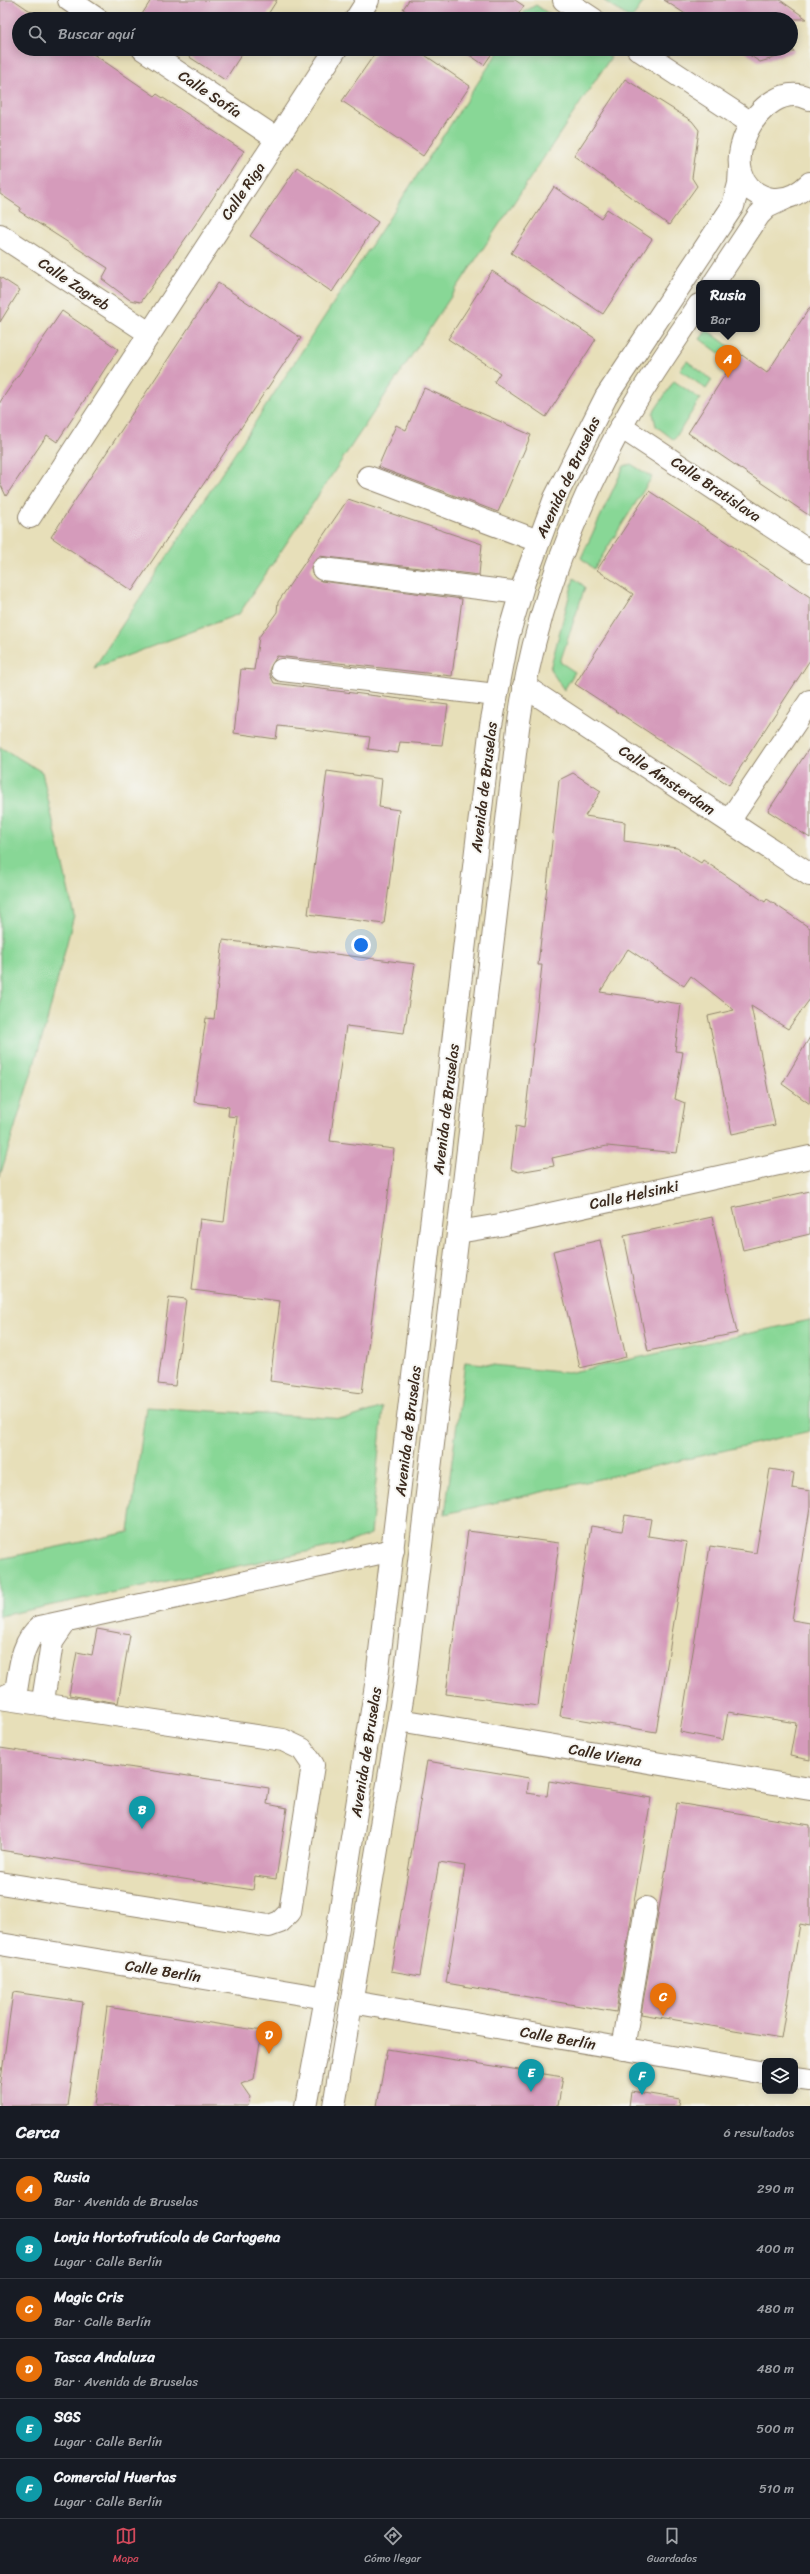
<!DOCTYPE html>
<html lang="es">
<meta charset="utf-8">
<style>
body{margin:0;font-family:Sriracha,sans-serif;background:#242831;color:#f1f3f6}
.controls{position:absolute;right:12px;bottom:12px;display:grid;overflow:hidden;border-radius:8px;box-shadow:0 2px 10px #0003}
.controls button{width:36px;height:36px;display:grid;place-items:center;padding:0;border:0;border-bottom:1px solid #363941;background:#171b24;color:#f1f3f6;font:20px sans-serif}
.you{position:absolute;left:361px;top:945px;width:14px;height:14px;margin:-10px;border:3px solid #fff;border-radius:50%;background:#1a73e8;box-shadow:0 0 0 6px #1a73e833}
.badge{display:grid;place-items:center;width:26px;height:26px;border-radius:50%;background:#d1495b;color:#fff;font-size:13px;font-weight:700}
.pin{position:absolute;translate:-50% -33px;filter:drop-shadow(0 1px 2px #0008)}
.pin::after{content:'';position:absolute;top:21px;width:14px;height:12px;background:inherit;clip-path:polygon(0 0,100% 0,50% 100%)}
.popup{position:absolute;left:696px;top:280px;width:64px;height:52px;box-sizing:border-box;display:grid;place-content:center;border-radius:8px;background:#171b24;filter:drop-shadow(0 1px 3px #0005);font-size:13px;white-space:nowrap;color:#9ea1a6}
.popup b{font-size:15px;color:#f1f3f6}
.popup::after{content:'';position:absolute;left:50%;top:100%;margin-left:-8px;border:8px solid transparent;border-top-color:#171b24}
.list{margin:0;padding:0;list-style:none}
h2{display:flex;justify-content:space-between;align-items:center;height:52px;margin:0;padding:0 16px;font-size:17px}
h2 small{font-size:13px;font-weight:400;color:#9ea1a6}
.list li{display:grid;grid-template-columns:26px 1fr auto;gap:12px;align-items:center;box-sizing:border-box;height:60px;padding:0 16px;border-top:1px solid #363941}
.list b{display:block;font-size:15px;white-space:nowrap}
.list p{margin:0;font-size:13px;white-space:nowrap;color:#9ea1a6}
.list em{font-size:13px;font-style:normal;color:#9ea1a6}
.icon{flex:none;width:22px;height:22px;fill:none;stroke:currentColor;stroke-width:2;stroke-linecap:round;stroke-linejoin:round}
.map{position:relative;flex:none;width:810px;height:2106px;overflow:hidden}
.search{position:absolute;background:#171b24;box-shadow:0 2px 10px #0003;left:12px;right:12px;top:12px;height:44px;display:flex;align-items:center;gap:10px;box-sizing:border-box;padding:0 14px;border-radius:22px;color:#9ea1a6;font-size:15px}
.sheet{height:412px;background:#171b24}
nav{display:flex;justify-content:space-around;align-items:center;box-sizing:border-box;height:56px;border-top:1px solid #363941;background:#171b24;font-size:11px;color:#9ea1a6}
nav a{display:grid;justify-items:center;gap:2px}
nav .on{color:#d1495b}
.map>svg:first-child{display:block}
.green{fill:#88d796;stroke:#62805a}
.building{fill:#d59bbb}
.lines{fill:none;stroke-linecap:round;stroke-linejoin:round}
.minor-casing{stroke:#91846c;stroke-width:24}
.major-casing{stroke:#91846c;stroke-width:24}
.minor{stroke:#fff;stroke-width:22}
.major{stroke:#fff;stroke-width:22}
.labels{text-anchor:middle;stroke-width:4;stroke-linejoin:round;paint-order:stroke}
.street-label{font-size:15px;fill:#3b2a1e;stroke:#f6f6f2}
</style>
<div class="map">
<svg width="810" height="2106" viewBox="0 0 810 2106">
<rect width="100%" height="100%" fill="#f6f6f2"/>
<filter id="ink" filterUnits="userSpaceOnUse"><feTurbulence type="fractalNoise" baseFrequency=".025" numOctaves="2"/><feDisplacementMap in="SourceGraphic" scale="8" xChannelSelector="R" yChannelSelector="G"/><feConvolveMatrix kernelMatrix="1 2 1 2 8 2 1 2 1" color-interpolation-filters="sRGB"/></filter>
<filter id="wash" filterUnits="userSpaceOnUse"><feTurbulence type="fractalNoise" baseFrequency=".012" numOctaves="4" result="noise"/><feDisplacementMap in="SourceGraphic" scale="16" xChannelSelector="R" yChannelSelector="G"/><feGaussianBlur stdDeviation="0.9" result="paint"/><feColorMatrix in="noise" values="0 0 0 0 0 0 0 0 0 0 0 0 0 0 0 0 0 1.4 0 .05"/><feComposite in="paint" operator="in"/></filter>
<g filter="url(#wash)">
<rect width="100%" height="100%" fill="#e7dfb9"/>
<!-- green -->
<path class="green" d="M603,0H645L631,19Z
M536,5L556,19H520L524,12Z
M500,49H600L611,57L239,614L94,668Z
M707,330L733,349L726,358L700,339Z
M687,361L712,380L706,389L680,370Z
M674,381L700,399L674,440L656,426L653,413Z
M631,464L652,477L594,569L581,558L624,466Z
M574,578L585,587L560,662L575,672L564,690L550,669Z
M0,747L42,772L74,915L46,1025L0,1176Z
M810,1320V1431L445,1514L465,1362L568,1373Z
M146,1407L346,1419L383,1407L371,1534L344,1544L0,1616V1559L129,1532Z"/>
<g id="blocks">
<!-- building -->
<path class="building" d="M0,0H14L42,19H19V49H86L155,96L157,94L244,151L195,225L141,302L130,300L102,279L108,268L19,211L21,208L0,194Z
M151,0H277L265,19H139Z
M409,0H515L524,6L515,19H417L403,9Z
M664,0H780L807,19H693Z
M177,49H245L225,80Z
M378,49H416L470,86L423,156L342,101Z
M461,49H495L484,65Z
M740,49H793L794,52L760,62Z
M625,79L692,121L699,130L692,178L697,186L669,225L574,156Z
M297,167L378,222L332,292L250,236Z
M554,187L601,218L607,209L652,239L603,314L511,253Z
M492,271L596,339L546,417L494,382L500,373L448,339Z
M0,277L20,290L0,322Z
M218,283L301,338L132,591L51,537Z
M810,307V516L688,433L739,353L767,373Z
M62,311L118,349L57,442L47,435L6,496L0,483V402Z
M424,388L531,435L498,512L378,467L396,425L406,430Z
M649,491L810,597V660L729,785L575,684L633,594L597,570Z
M348,499L482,544L479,575L319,556L311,567L312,574L321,581L462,599L452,676L277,656L270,668V675L274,683L448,705L442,745L400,742L398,753L368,749L370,737L278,726L276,739L234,733L241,669L254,670L259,637L277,612L278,602Z
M810,747V838L768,811Z
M327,771L382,779L379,807L399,810L384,924L308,914Z
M573,773L601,791L585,816L625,822L624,841L677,848L701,863L703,860L765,902L767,899L810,928V999L788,1029L751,1006L775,1125L732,1134L708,1016L734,1010L691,976L684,986L628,949L600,992L681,1004L675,1051L683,1052L675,1099L685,1103L677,1153L607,1146L552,1158L554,1166L519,1172L511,1169L516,1126L524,1128L542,965H538L559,780Z
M223,940L415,964L404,1033L346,1026L330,1141L394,1149L362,1393L270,1381L280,1301L192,1290L200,1219L224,1222L237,1117L228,1116L229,1107L194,1102L206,1018L214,1019Z
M810,1037V1104L782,1084Z
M810,1191V1234L743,1250L733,1208Z
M712,1217L737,1333L648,1351L624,1236Z
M600,1240L626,1357L580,1368L553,1251Z
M169,1297L186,1299L175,1386L158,1384Z
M770,1469L794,1473L792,1488L810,1491V1508L792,1620L810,1623V1760L790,1756L796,1723L728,1712L723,1740L680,1732L710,1546L756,1553Z
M625,1515L651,1519L648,1536L687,1542L656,1732L560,1716L591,1526L622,1531Z
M468,1531L559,1543L538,1706L446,1694Z
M97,1629L130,1635L118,1703L69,1695L77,1652L92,1655Z
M0,1748L269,1788L267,1804L287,1808L276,1879L255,1876L253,1890L0,1850Z
M427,1761L529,1778L527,1793L547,1796L549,1781L651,1798L616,2012L446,1983L465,1866L439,1862L420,1976L391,1971Z
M677,1803L810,1825V1926L800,1924L781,2038L641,2014Z
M13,1992L83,2002L68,2106H0V2087Z
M107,2007L262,2031L254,2079L241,2084L250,2097L248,2106H94Z
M387,2049L563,2077L558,2106H377Z
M631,2091L680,2099L679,2106H629Z"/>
</g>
</g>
<g filter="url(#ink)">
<use href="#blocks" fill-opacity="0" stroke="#91846c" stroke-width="1"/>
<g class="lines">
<!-- minor casing -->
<g class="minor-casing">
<path id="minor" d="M69,0L97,19
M564,0L593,19
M356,19L368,0
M143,49L277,139
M638,49L751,123
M0,235L149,333
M621,427L810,552
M368,477L538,541
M30,517L336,49
M323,569L520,593
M282,670L496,695
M524,686L810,875
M729,821L810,701
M458,1232L500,1225L810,1157
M0,1698L283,1740L302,1749L313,1765L290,1912L280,1922L269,1926L0,1883
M1,1698L16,1691C20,1669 21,1642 40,1627L393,1550
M51,1707L46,1703L44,1694L48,1669L52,1642L65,1623
M399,1720L810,1789
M0,1944L326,1998
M352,2002L765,2073
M623,2049L646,1908
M795,2078L810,2080"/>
</g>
<!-- major casing -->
<g class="major-casing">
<path id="major" d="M810,99C760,73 705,181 768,198C784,202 799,194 810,183
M714,283L759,215L767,207L786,198
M306,2106L332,1965L376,1685L491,725L508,636L524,582L555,498L606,397L733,206L739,184L740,166
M334,2106L404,1688L518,728C533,615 573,510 630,411C651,375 676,340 699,305"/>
</g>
<!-- minor -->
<use href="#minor" class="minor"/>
<!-- major -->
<use href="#major" class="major"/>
</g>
</g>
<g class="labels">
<!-- street labels -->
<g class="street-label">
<text transform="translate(210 94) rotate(34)" y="5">Calle Sofía</text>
<text transform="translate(243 191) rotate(-56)" y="5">Calle Riga</text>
<text transform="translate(74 284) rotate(34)" y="5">Calle Zagreb</text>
<text transform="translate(568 477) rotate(-65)" y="5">Avenida de Bruselas</text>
<text transform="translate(716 489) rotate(34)" y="5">Calle Bratislava</text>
<text transform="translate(667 780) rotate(34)" y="5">Calle Ámsterdam</text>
<text transform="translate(484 787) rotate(-83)" y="5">Avenida de Bruselas</text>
<text transform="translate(446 1109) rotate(-83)" y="5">Avenida de Bruselas</text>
<text transform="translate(634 1195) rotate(-12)" y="5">Calle Helsinki</text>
<text transform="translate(408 1431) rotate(-83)" y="5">Avenida de Bruselas</text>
<text transform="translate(366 1752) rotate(-81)" y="5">Avenida de Bruselas</text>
<text transform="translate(605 1755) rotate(10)" y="5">Calle Viena</text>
<text transform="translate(163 1971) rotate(9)" y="5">Calle Berlín</text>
<text transform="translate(558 2038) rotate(10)" y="5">Calle Berlín</text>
</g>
</g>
</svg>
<div class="controls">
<button><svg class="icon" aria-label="layers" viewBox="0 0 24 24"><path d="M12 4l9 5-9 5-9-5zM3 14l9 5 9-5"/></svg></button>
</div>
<div class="you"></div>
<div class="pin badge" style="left:728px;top:378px;background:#e8710a">A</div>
<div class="popup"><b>Rusia</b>Bar</div>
<div class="pin badge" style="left:142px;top:1829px;background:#0f9aa8">B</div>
<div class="pin badge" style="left:663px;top:2016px;background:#e8710a">C</div>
<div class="pin badge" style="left:269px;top:2054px;background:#e8710a">D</div>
<div class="pin badge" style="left:531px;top:2092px;background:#0f9aa8">E</div>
<div class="pin badge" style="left:642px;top:2095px;background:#0f9aa8">F</div>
<div class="search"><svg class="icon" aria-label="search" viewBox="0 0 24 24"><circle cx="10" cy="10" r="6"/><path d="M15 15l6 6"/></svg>Buscar aquí</div>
</div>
<section class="sheet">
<h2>Cerca<small>6 resultados</small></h2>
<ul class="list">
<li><span class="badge" style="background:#e8710a">A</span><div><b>Rusia</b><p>Bar · Avenida de Bruselas</p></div><em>290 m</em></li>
<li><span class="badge" style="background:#0f9aa8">B</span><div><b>Lonja Hortofrutícola de Cartagena</b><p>Lugar · Calle Berlín</p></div><em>400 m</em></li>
<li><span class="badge" style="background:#e8710a">C</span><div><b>Magic Cris</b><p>Bar · Calle Berlín</p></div><em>480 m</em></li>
<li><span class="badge" style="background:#e8710a">D</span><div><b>Tasca Andaluza</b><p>Bar · Avenida de Bruselas</p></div><em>480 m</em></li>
<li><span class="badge" style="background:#0f9aa8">E</span><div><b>SGS</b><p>Lugar · Calle Berlín</p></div><em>500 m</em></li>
<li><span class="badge" style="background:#0f9aa8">F</span><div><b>Comercial Huertas</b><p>Lugar · Calle Berlín</p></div><em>510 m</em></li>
</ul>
</section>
<nav>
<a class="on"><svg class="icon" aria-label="map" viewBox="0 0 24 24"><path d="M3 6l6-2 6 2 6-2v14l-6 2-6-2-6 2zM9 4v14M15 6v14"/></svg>Mapa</a>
<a><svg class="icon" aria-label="directions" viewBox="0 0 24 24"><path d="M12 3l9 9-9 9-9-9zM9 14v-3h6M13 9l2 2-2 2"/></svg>Cómo llegar</a>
<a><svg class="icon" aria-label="saved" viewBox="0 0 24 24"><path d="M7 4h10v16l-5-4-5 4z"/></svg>Guardados</a>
</nav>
